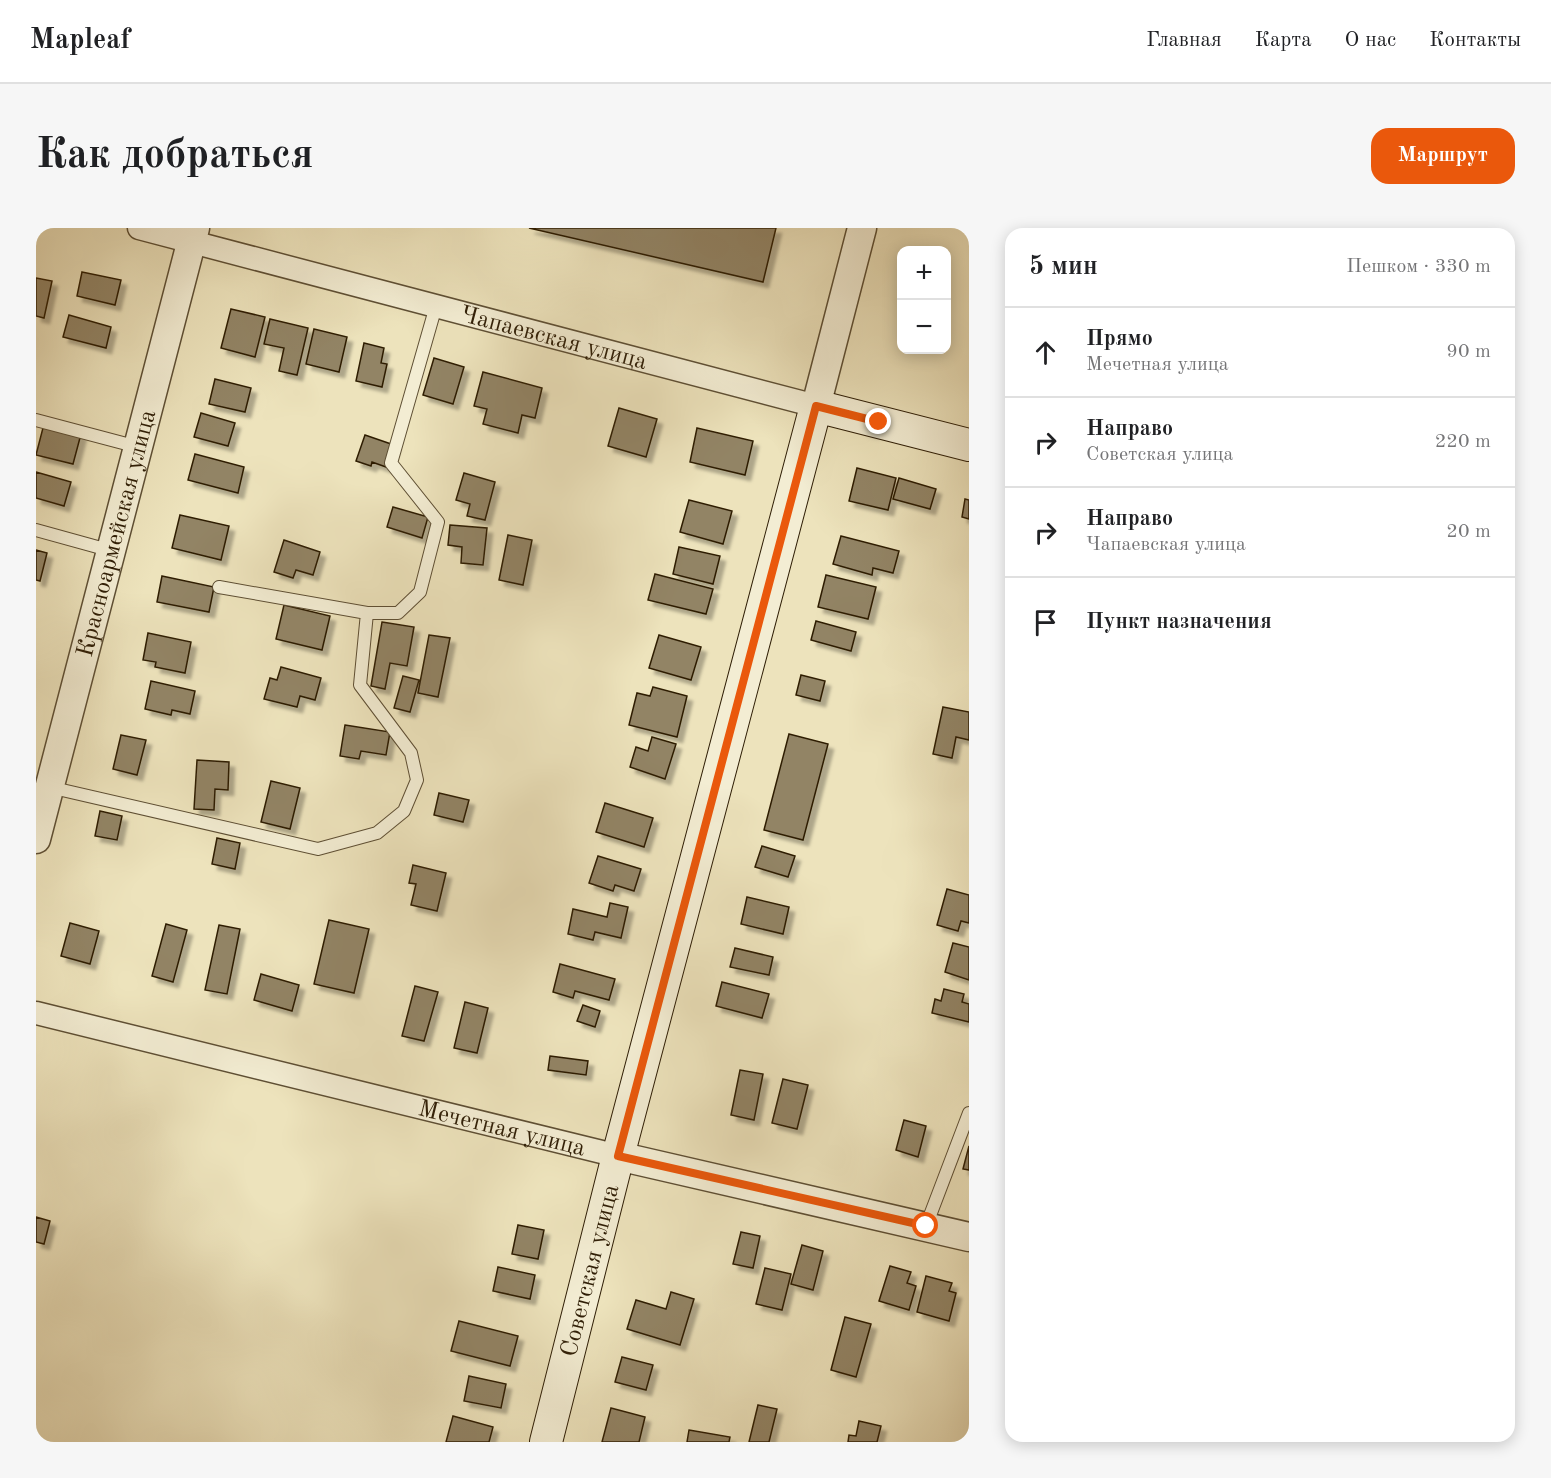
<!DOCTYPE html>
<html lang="ru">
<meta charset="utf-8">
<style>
body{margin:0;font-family:"Old Standard TT",serif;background:#f6f6f6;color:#202124}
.controls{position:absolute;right:18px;top:18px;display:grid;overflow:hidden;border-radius:12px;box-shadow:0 3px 15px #0003}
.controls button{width:54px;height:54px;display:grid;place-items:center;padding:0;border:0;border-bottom:2px solid #e0e0e0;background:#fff;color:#202124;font:30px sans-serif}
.stop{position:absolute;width:18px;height:18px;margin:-14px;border:4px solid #ea580c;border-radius:50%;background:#fff}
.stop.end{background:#ea580c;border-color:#fff;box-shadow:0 2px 6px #0008}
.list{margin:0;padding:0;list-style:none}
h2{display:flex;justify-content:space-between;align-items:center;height:78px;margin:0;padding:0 24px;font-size:26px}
h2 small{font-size:20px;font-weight:400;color:#757577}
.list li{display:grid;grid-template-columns:39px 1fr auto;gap:18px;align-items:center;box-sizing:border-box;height:90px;padding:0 24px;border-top:2px solid #e0e0e0}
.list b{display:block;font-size:22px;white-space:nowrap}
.list p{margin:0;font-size:20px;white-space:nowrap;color:#757577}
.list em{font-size:20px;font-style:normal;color:#757577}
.icon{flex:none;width:33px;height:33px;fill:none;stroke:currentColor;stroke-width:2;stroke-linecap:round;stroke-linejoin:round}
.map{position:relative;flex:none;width:933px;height:1214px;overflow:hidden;border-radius:18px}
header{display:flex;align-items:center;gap:36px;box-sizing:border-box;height:84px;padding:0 30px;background:#fff;border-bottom:2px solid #e0e0e0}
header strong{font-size:28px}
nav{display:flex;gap:33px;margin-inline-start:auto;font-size:21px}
.intro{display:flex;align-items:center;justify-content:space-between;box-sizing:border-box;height:144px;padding:0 36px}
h1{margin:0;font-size:42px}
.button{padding:15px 27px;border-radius:18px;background:#ea580c;color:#fff;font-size:21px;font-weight:700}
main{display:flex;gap:36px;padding:0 36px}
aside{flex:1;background:#fff;border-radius:18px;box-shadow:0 3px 15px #0003}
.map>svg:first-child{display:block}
.building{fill:#928465;stroke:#2f1e06;stroke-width:1.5;filter:url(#shadow)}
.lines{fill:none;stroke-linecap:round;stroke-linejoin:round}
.service-casing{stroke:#5e4f34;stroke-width:14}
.minor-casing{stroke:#5e4f34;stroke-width:25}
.tertiary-casing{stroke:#5e4f34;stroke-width:31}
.secondary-casing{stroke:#2f1e06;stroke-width:34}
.service{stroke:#f3edd3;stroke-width:12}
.minor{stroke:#f3edd3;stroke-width:22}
.tertiary{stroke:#f3edd3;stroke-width:28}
.secondary{stroke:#f3edd3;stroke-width:32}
.route{stroke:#ea580c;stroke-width:8}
.labels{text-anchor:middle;stroke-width:4.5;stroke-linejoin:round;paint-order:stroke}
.street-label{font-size:24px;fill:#2f1e06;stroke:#f3edd3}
</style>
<header>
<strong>Mapleaf</strong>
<nav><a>Главная</a><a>Карта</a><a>О нас</a><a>Контакты</a></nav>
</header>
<div class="intro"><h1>Как добраться</h1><a class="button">Маршрут</a></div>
<main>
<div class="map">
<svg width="933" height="1214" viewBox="0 0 933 1214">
<defs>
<filter id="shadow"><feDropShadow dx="5.5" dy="5.5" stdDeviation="1.5" flood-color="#0004"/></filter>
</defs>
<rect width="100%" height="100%" fill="#ede3bc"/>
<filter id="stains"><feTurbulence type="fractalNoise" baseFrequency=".00333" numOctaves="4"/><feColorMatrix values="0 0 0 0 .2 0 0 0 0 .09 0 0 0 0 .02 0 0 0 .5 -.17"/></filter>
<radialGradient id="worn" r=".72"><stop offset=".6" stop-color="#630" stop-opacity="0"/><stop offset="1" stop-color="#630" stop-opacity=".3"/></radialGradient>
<!-- building -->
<path class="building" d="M493,0H740L727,54Z
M46,44L85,52L79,77L41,68Z
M0,50L16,53L8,90L0,88Z
M195,81L229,89L219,129L185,120Z
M33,87L75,99L70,120L27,109Z
M234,91L272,100L261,147L243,143L248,120L228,116Z
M278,101L311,109L303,144L270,136Z
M328,115L348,120L345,135L351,136L346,159L320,153Z
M398,130L428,139L417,176L387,167Z
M447,144L506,160L499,190L486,187L482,205L447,196L451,181L438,178Z
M179,151L215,160L209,184L173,176Z
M583,180L621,191L610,229L572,218Z
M165,185L199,195L192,218L158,209Z
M8,196L45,206L37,236L0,227Z
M661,200L717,213L709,247L654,234Z
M329,207L358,217L350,239L336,234L335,238L320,233Z
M159,226L208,239L202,265L152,252Z
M821,240L860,250L852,282L813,273Z
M0,244L35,254L28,278L0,270Z
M428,245L459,254L449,292L431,288L434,276L420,272Z
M863,250L900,261L894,281L857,271Z
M929,271L933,272V291L926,289Z
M653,272L696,283L687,316L644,304Z
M357,279L392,289L386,310L351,299Z
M144,287L193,298L185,332L136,320Z
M414,297L451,300L447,337L425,335L426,319L412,317Z
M472,307L496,312L487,357L463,352Z
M805,308L863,323L857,345L837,340L836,347L797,336Z
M248,312L284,324L277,347L260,342L257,350L238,344Z
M643,319L684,328L677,356L637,346Z
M0,322L11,325L4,353L0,352Z
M619,346L677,361L670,386L612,372Z
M790,347L840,359L832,391L782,379Z
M126,348L178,359L173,384L121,374Z
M248,377L294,388L286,422L240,411Z
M780,393L820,404L815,423L775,412Z
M346,394L378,399L371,438L354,435L349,461L335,458Z
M112,405L155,414L149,445L119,439L120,434L107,432Z
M393,407L414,410L402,469L382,465Z
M623,407L665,419L655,452L613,440Z
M245,439L285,450L279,472L264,468L261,479L228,471L234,450L241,452Z
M765,447L789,453L784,473L760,467Z
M367,448L383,452L374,484L358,480Z
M115,453L159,463L154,486L136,482L135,487L109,481Z
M617,459L651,468L641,509L593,497L601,465L614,468Z
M907,479L933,484V512L920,509L916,530L897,526Z
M309,497L354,504L350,527L325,523L323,531L304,528Z
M753,506L792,516L767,612L728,602Z
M85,507L110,512L101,547L77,541Z
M616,509L640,516L629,551L594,539L600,519L612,523Z
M161,532L193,534L192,562L179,561L178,582L158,581Z
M235,553L264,560L254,601L225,594Z
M403,565L433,572L427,594L398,587Z
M569,575L617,590L608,619L560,604Z
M64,583L86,588L81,612L59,608Z
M181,610L204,615L199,641L176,636Z
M726,618L759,628L752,649L719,639Z
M562,628L605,641L598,663L579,657L577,663L553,655Z
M377,637L410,645L401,683L375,677L380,656L373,655Z
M911,661L933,667V695L925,693L922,703L901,697Z
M711,669L753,679L747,706L705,696Z
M574,675L592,679L585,710L559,704L557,712L532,706L537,681L571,689Z
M293,692L333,701L318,765L278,756Z
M34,695L63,703L54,736L25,728Z
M130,696L151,702L137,754L116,748Z
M183,697L204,701L191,766L169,762Z
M917,715L933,719V752L909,744Z
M699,720L737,729L733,747L694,739Z
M524,736L579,751L573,772L539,763L537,770L517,764Z
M225,746L263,757L256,783L218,772Z
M686,754L733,766L726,790L680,778Z
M379,758L402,764L388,813L366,808Z
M908,761L928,766L926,774L933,776V794L896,785L899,771L905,773Z
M429,774L452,780L441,825L418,820Z
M547,777L564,783L559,799L541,793Z
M514,828L552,833L550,847L512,842Z
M704,842L727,846L718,892L695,887Z
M747,851L772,857L761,901L736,895Z
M868,892L890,898L882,929L860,922Z
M933,918V942L927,941Z
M0,989L14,993L8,1016L0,1014Z
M482,997L508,1002L502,1031L476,1026Z
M705,1004L724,1008L717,1040L697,1036Z
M766,1017L787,1023L777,1062L755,1056Z
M854,1038L875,1044L871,1055L880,1058L873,1082L843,1073Z
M462,1039L499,1047L494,1071L457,1063Z
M729,1040L755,1046L746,1082L720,1076Z
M890,1048L916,1055L913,1063L920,1065L913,1093L881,1084Z
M635,1064L658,1071L644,1117L591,1101L600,1072L630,1081Z
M809,1089L835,1096L820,1149L795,1142Z
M423,1093L482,1108L474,1138L415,1123Z
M586,1129L617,1137L610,1162L579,1154Z
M433,1148L470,1156L465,1180L428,1173Z
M722,1177L741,1181L733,1214H713Z
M575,1180L609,1189L603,1214H566Z
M417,1188L457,1199L453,1214H410Z
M823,1193L845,1198L841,1214H812L813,1207L820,1208Z
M653,1202L694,1209L693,1214H651Z"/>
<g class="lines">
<!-- service casing -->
<g class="service-casing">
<path id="service" d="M0,192L102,219
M0,302L76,323
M183,359L331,385H362L384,364L402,294L355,235L400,78
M13,559L282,621L341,605L368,583L381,552L375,525L324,457L331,385
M890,998L933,885"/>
</g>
<!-- minor casing -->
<g class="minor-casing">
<g id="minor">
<path id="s1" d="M103,0L780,178"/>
<path id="s2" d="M0,785L582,928"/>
</g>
</g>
<!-- tertiary casing -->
<g class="tertiary-casing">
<g id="tertiary">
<path d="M780,178L826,0"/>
<path id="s3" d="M0,611L159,0"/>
<path d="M582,928L933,1009"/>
</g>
</g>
<!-- secondary casing -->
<g class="secondary-casing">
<g id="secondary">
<path id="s4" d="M510,1214L582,928L780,178L933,217"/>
</g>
</g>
<!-- service -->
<use href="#service" class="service"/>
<!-- minor -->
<use href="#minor" class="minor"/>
<!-- tertiary -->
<use href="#tertiary" class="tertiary"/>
<!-- secondary -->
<use href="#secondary" class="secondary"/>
</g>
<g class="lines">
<!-- route -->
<path class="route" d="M843,194L780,178L582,928L890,998"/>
</g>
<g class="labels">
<!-- street labels -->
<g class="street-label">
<text dy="8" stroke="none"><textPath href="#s1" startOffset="429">Чапаевская улица</textPath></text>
<text dy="8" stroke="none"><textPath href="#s3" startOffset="316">Красноармейская улица</textPath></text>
<text dy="8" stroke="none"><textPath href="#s2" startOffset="480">Мечетная улица</textPath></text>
<text dy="8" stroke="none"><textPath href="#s4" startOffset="177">Советская улица</textPath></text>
</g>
</g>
<rect width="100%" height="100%" filter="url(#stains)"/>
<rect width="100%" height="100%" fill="url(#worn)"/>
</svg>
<div class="controls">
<button>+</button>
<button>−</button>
</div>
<div class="stop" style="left:890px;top:998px"></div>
<div class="stop end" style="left:843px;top:194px"></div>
</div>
<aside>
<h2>5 мин<small>Пешком · 330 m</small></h2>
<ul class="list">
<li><svg class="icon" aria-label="ahead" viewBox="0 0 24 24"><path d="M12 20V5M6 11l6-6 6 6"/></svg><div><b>Прямо</b><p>Мечетная улица</p></div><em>90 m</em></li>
<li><svg class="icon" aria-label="right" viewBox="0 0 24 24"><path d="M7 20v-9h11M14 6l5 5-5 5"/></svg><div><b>Направо</b><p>Советская улица</p></div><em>220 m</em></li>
<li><svg class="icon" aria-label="right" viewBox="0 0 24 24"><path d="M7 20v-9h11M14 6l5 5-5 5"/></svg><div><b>Направо</b><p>Чапаевская улица</p></div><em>20 m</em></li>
<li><svg class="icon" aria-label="arrive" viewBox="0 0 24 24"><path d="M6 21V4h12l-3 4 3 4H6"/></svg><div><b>Пункт назначения</b></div></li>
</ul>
</aside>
</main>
